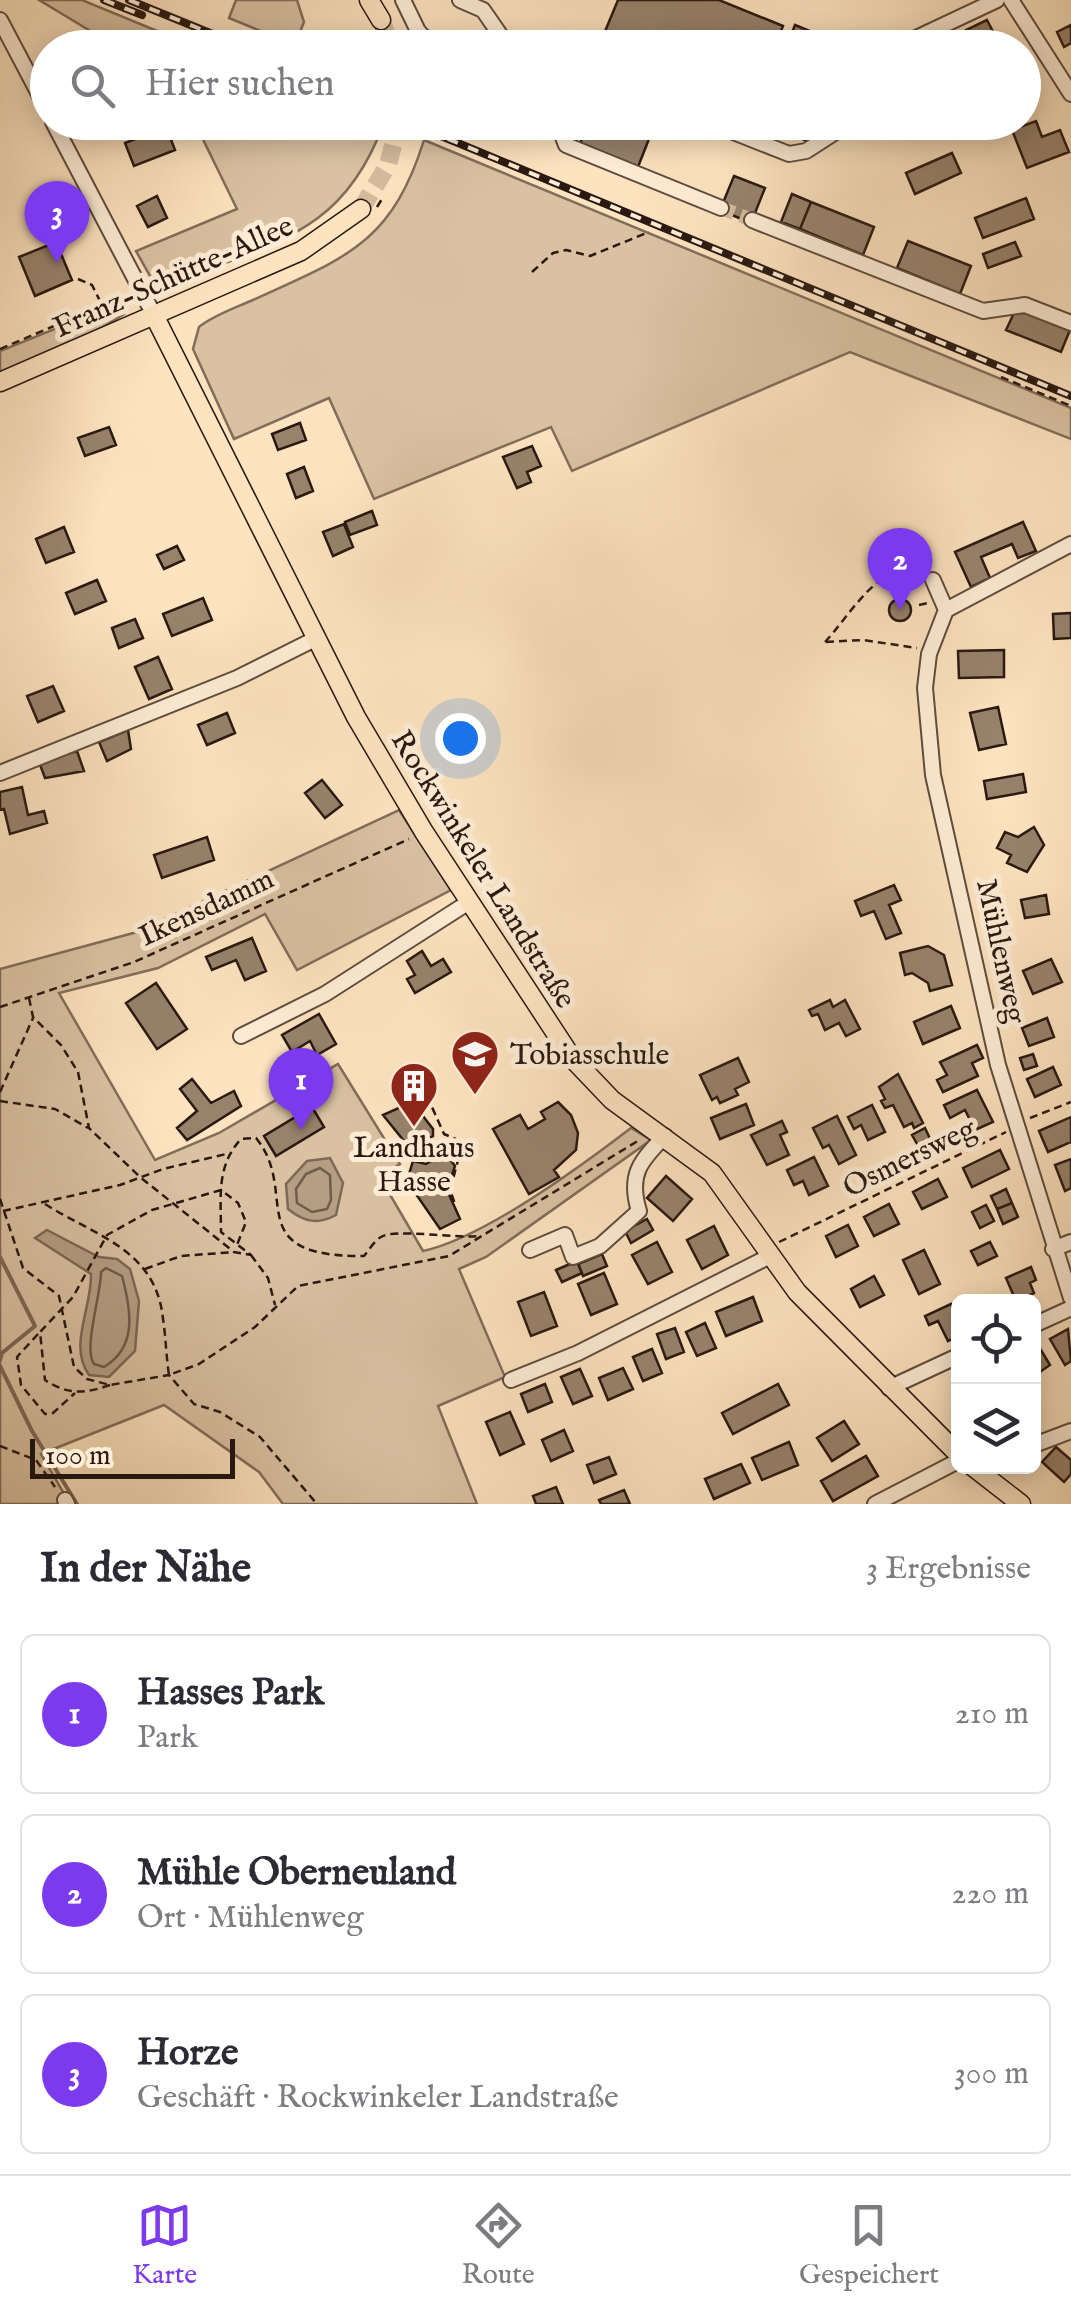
<!DOCTYPE html>
<html lang="de">
<meta charset="utf-8">
<style>
body{margin:0;font-family:"IM FELL English",serif;background:#f7f7f7;color:#2b2b33}
.controls{position:absolute;right:30px;bottom:30px;display:grid;overflow:hidden;border-radius:15px;box-shadow:0 5px 25px #0003}
.controls button{width:90px;height:90px;display:grid;place-items:center;padding:0;border:0;border-bottom:2px solid #e1e1e2;background:#fff;color:#2b2b33;font:50px sans-serif}
.scale{position:absolute;left:30px;bottom:25px;width:205px;box-sizing:border-box;padding-left:10px;border:5px solid #2a1911;border-top:0;font-size:28px;line-height:35px;white-space:nowrap;color:#2a1911;-webkit-text-stroke:8px #feedd6;paint-order:stroke}
.you{position:absolute;left:460px;top:738px;width:35px;height:35px;margin:-25px;border:8px solid #fff;border-radius:50%;background:#1a73e8;box-shadow:0 0 0 15px #1a73e833}
.badge{display:grid;place-items:center;width:65px;height:65px;border-radius:50%;background:#7c3aed;color:#fff;font-size:32px;font-weight:700}
.pin{position:absolute;translate:-50% -82px;filter:drop-shadow(0 2px 5px #0008)}
.pin::after{content:'';position:absolute;top:52px;width:35px;height:30px;background:inherit;clip-path:polygon(0 0,100% 0,50% 100%)}
.list{margin:0;padding:0;list-style:none}
h2{display:flex;justify-content:space-between;align-items:center;height:130px;margin:0;padding:0 40px;font-size:42px}
h2 small{font-size:32px;font-weight:400;color:#7c7c81}
.list li{display:grid;grid-template-columns:65px 1fr auto;gap:30px;align-items:center;box-sizing:border-box;height:160px;margin:0 20px 20px;padding:0 20px;border:2px solid #e1e1e2;border-radius:15px}
.list b{display:block;font-size:38px;white-space:nowrap}
.list p{margin:0;font-size:32px;white-space:nowrap;color:#7c7c81}
.list em{font-size:32px;font-style:normal;color:#7c7c81}
.icon{flex:none;width:55px;height:55px;fill:none;stroke:currentColor;stroke-width:2;stroke-linecap:round;stroke-linejoin:round}
.map{position:relative;flex:none;width:1071px;height:1504px;overflow:hidden}
.search{position:absolute;background:#fff;box-shadow:0 5px 25px #0003;left:30px;right:30px;top:30px;height:110px;display:flex;align-items:center;gap:25px;box-sizing:border-box;padding:0 35px;border-radius:55px;color:#7c7c81;font-size:38px}
.sheet{height:670px;background:#fff}
nav{display:flex;justify-content:space-around;align-items:center;box-sizing:border-box;height:140px;border-top:2px solid #e1e1e2;background:#fff;font-size:28px;color:#7c7c81}
nav a{display:grid;justify-items:center;gap:5px}
nav .on{color:#7c3aed}
.map>svg:first-child{display:block}
.green{fill:#d9c1a2;stroke:#826d5a;stroke-width:2.5}
.water{fill:#b59e84;stroke:#7d6956;stroke-width:2.5}
.lines{fill:none;stroke-linecap:round;stroke-linejoin:round}
.shore{stroke:#705c4a;stroke-width:2.5}
.stream{stroke:#7d6956;stroke-width:4}
.building{fill:#98826c;stroke:#2a1911;stroke-width:2.5}
.minor-tunnel{stroke:#d3bb9d;stroke-width:14;stroke-dasharray:14 7;stroke-linecap:butt}
.major-tunnel{stroke:#d3bb9d;stroke-width:18;stroke-dasharray:18 9;stroke-linecap:butt}
.minor-casing{stroke:#5f4c3d;stroke-width:18}
.major-casing{stroke:#2a1911;stroke-width:21}
.path{stroke:#2a1911;stroke-width:2.5;stroke-dasharray:8 5;stroke-linecap:butt}
.minor{stroke:#feedd6;stroke-width:14}
.major{stroke:#fde3c0;stroke-width:18}
.rail-casing{stroke:#2a1911;stroke-width:8}
.rail{stroke:#feedd6;stroke-width:4;stroke-dasharray:11;stroke-linecap:butt}
.labels{text-anchor:middle;stroke-width:10;stroke-linejoin:round;paint-order:stroke}
.street-label{font-size:30px;fill:#2a1911;stroke:#feedd6}
.poi-label{font-size:30px;fill:#2a1911;stroke:#feedd6;text-anchor:start}
</style>
<div class="map">
<svg width="1071" height="1504" viewBox="0 0 1071 1504">
<rect width="100%" height="100%" fill="#fde3c0"/>
<filter id="stains"><feTurbulence type="fractalNoise" baseFrequency=".002" numOctaves="4"/><feColorMatrix values="0 0 0 0 .2 0 0 0 0 .09 0 0 0 0 .02 0 0 0 .5 -.17"/></filter>
<radialGradient id="worn" r=".72"><stop offset=".6" stop-color="#630" stop-opacity="0"/><stop offset="1" stop-color="#630" stop-opacity=".3"/></radialGradient>
<!-- green -->
<path class="green" d="M39,0H82L196,47H117Z
M236,0H297L304,22L300,32L285,41L229,18Z
M375,122L383,125C342,236 271,242 172,284L150,276L136,251L237,209L195,123Z
M424,140L1071,408V439L850,352L572,471L551,427L374,499L329,398L234,439L193,349L199,327C214,315 235,308 253,300C346,257 391,245 424,140Z
M119,303L124,314L74,345L0,376V351Z
M399,810L451,890L297,970L265,914L158,968L59,993L155,1160L219,1133L338,1064L400,1164L379,1176L423,1251C484,1238 580,1167 631,1128L651,1140L486,1257L459,1269L505,1377L438,1406L477,1504H283L259,1472L164,1405L41,1454L70,1504H0V969L137,932Z"/>
<!-- water -->
<path class="water" d="M330,1158L343,1183L336,1215C318,1225 304,1222 288,1209L286,1184L307,1161Z
M47,1230L99,1257L117,1259L130,1269L139,1301L135,1351L109,1377L89,1375C68,1346 92,1308 91,1274L35,1238Z"/>
<g class="lines">
<!-- shore -->
<path class="shore" d="M320,1168L330,1175L331,1200L327,1209L312,1212L297,1203L296,1189L306,1174Z
M106,1268L122,1276C131,1309 138,1347 104,1367L94,1364C83,1349 101,1295 101,1272Z"/>
<!-- stream -->
<path class="stream" d="M0,1257L35,1326L2,1353L0,1360
M0,1366L32,1431L77,1504"/>
</g>
<!-- building -->
<path class="building" d="M618,0H719L783,26L774,48H603L599,46Z
M987,20L1000,45L975,48L966,30Z
M795,25L839,43L838,48H786Z
M1071,25V43L1064,47L1057,32Z
M1036,121L1042,137L1060,130L1069,152L1027,168L1012,130Z
M588,122H608L649,139L638,167L580,144Z
M797,122L814,125L807,141L792,135Z
M166,127L175,150L134,166L125,143Z
M952,153L961,173L915,194L906,173Z
M734,176L765,188L751,223L720,210Z
M792,194L811,202L800,229L781,222Z
M157,196L167,218L148,227L137,206Z
M1026,198L1034,219L983,238L975,218Z
M811,202L874,227L863,255L800,229Z
M908,241L971,266L960,294L897,268Z
M56,242L72,280L35,296L19,257Z
M1015,242L1021,256L988,268L983,254Z
M1024,311L1070,330L1061,352L1006,330L1014,313Z
M300,423L306,440L278,450L272,434Z
M109,427L116,445L85,456L78,438Z
M532,446L541,466L527,472L531,482L517,488L503,457Z
M304,467L313,491L296,498L287,474Z
M372,511L377,525L350,535L345,522Z
M1023,522L1036,551L1018,558L1012,544L981,557L990,578L971,587L955,552Z
M344,524L353,547L333,556L323,532Z
M64,527L74,552L46,563L36,539Z
M177,546L184,560L164,569L157,555Z
M97,580L106,601L75,614L66,593Z
M203,598L212,620L172,636L163,614Z
M889 610a11 11 0 1 1 22 0a11 11 0 1 1-22 0Z
M1071,613V638L1054,639L1053,614Z
M135,619L143,638L119,648L112,628Z
M1004,650V677L959,678L958,651Z
M158,657L172,689L149,699L135,667Z
M53,686L64,711L38,722L27,696Z
M998,707L1006,744L979,750L970,713Z
M227,713L235,733L207,745L198,725Z
M128,730L131,749L107,761L99,742Z
M77,751L84,771L45,778L39,762Z
M1023,774L1026,792L987,799L984,781Z
M322,780L342,805L325,818L305,793Z
M22,787L28,815L44,811L47,823L10,834L4,809L0,810V792Z
M1034,827L1044,845L1027,872L1007,863L1011,855L997,848L1005,832L1018,837Z
M207,837L214,860L162,878L154,855Z
M894,885L901,900L889,905L901,933L886,939L874,911L861,916L855,901Z
M1046,895L1049,914L1025,918L1021,900Z
M252,938L266,971L245,980L236,960L212,970L206,957Z
M928,946L944,955L952,985L930,991L928,983L912,973L905,975L900,953Z
M422,951L431,966L443,959L451,972L415,993L407,979L415,975L407,961Z
M1051,959L1062,982L1033,994L1023,971Z
M156,983L187,1029L157,1049L126,1003Z
M830,1000L833,1007L845,1000L860,1029L846,1036L839,1023L825,1030L818,1014L812,1016L809,1010Z
M951,1006L960,1028L923,1044L914,1022Z
M319,1014L336,1044L317,1055L310,1041L292,1052L282,1035Z
M1047,1018L1054,1037L1029,1046L1022,1028Z
M977,1045L983,1058L972,1063L978,1076L943,1092L937,1080L947,1075L940,1062Z
M1033,1054L1037,1066L1024,1070L1020,1058Z
M738,1058L749,1082L735,1089L738,1095L720,1103L717,1097L712,1100L700,1075Z
M1053,1067L1061,1085L1035,1097L1027,1079Z
M898,1074L923,1123L914,1128L912,1123L904,1127L893,1105L885,1108L881,1101L885,1099L879,1087Z
M192,1079L211,1103L234,1091L241,1106L187,1140L177,1128L197,1111L180,1089Z
M977,1090L993,1122L975,1130L965,1110L950,1118L944,1105Z
M412,1102L433,1129V1136L405,1152L400,1147L404,1141L383,1115Z
M558,1102L571,1115L578,1133L576,1150L554,1170L559,1177L529,1194L493,1129L520,1115L528,1129L545,1119L541,1112Z
M746,1104L754,1125L720,1139L711,1118Z
M872,1105L885,1132L868,1140L861,1125L854,1129L848,1117Z
M312,1107L324,1127L276,1156L264,1136Z
M837,1116L856,1155L839,1164L829,1145L823,1148L813,1128Z
M1071,1117V1142L1048,1152L1039,1131Z
M782,1121L787,1132L780,1135L789,1155L767,1165L751,1135Z
M925,1128L932,1143L920,1149L912,1135Z
M1000,1150L1009,1169L972,1187L963,1168Z
M445,1153L455,1166L447,1190L460,1219L440,1229L407,1181L413,1161L426,1164Z
M814,1157L828,1186L809,1195L803,1181L794,1185L787,1170Z
M1071,1159V1188L1065,1191L1055,1165Z
M666,1176L692,1199L673,1221L647,1198Z
M938,1179L947,1197L922,1209L913,1192Z
M1006,1189L1012,1203L997,1209L991,1196Z
M1012,1203L1018,1217L1003,1224L997,1209Z
M889,1204L899,1224L874,1236L864,1217Z
M986,1205L994,1221L980,1228L972,1212Z
M647,1219L653,1230L631,1243L625,1231Z
M848,1225L858,1246L836,1257L826,1236Z
M714,1226L728,1255L702,1269L687,1240Z
M657,1242L672,1272L648,1284L632,1255Z
M990,1242L997,1256L978,1265L971,1251Z
M924,1250L940,1284L919,1294L903,1260Z
M602,1254L607,1266L583,1276L578,1264Z
M577,1261L582,1273L562,1282L556,1270Z
M1031,1267L1036,1280L1030,1283L1034,1293L1016,1301L1006,1278Z
M604,1273L617,1304L591,1315L578,1284Z
M874,1276L884,1295L860,1307L851,1289Z
M544,1292L557,1326L531,1336L518,1302Z
M753,1297L762,1321L726,1336L716,1312Z
M951,1304L958,1320V1336L948,1341L938,1321L929,1325L925,1316Z
M705,1323L716,1348L697,1356L686,1332Z
M675,1328L684,1352L666,1359L657,1334Z
M1068,1329L1071,1361L1065,1365L1050,1339Z
M1036,1342L1050,1365L1034,1376V1344Z
M652,1349L662,1373L643,1381L633,1357Z
M623,1368L633,1389L608,1400L599,1378Z
M580,1369L592,1396L573,1404L561,1377Z
M545,1384L552,1402L528,1412L521,1394Z
M778,1384L789,1405L733,1434L722,1413Z
M510,1412L524,1444L500,1455L486,1422Z
M844,1421L859,1444L832,1461L817,1438Z
M564,1430L573,1451L551,1461L542,1440Z
M789,1442L798,1465L762,1480L752,1458Z
M1056,1447L1071,1460V1474L1064,1482L1042,1462Z
M866,1456L878,1476L833,1501L821,1481Z
M609,1457L616,1474L594,1483L587,1465Z
M741,1464L750,1483L714,1499L705,1479Z
M556,1487L563,1504H536L533,1496Z
M624,1490L630,1504H601L599,1500Z"/>
<g class="lines">
<!-- minor-tunnel -->
<path class="minor-tunnel" d="M721,208L752,220"/>
<!-- major-tunnel -->
<path class="major-tunnel" d="M381,20L392,48
M361,209L388,165L399,122"/>
<!-- minor casing -->
<g class="minor-casing">
<path id="minor" d="M403,0L418,31L433,48
M460,0L483,10L503,39L525,48
M1011,0L1071,94
M0,20L48,111
M895,48L997,0
M53,122L154,315
M557,122L566,145L721,208
M708,122L789,154L806,151L851,122
M752,220L983,311L1025,305L1071,323
M933,580L946,610L929,654L925,688L933,775L998,1065L1071,1298
M946,610L1071,544
M0,773L237,678L315,639
M241,1036L325,994L469,902
M1053,1249L1071,1242
M530,1250L565,1235L573,1257L600,1246L639,1211C628,1175 640,1161 665,1136
M1034,1325L1071,1308
M511,1380L578,1353L770,1256
M889,1388L958,1356
M1034,1445L1071,1431
M65,1500L67,1504
M875,1504L958,1461"/>
</g>
<!-- major casing -->
<g class="major-casing">
<path id="major" d="M369,0L381,20
M154,315L356,717L424,832L572,1058L612,1100L712,1173L797,1292L958,1454
M0,382L301,251L361,209
M972,1466L1021,1504"/>
</g>
<!-- path -->
<path class="path" d="M590,47L592,48
M377,207L382,199
M532,272L553,253L566,250L590,256L649,232
M78,279L92,285L102,305
M0,349L127,295
M1001,377L1071,406
M919,605L928,603
M825,642C849,617 882,556 921,572
M826,642L863,640L917,648
M29,998L33,1017L61,1045L78,1072L89,1128L140,1177L234,1252L251,1255L221,1232C221,1197 216,1166 241,1139L256,1138C301,1193 238,1257 364,1256C369,1250 375,1240 381,1237C394,1228 456,1239 480,1236
M0,1007L134,962L409,839
M410,1077L423,1087L444,1134L463,1142L450,1190L455,1204
M0,1092L33,1018
M0,1101L55,1109L88,1128
M1030,1118L1071,1102
M0,1199L23,1268L59,1296L74,1367L87,1379L110,1385L169,1375L194,1404L220,1412L260,1437L317,1504
M45,1204C95,1236 156,1249 163,1319C166,1338 166,1356 169,1375L199,1364L255,1327L298,1286L449,1256L641,1139
M3,1211L120,1185L163,1169L226,1154
M779,1242L1006,1132
M251,1255L268,1278L275,1305
M145,1269L181,1256L234,1252
M38,1334L17,1357L21,1385L45,1414L53,1413L75,1393
M110,1385C84,1394 68,1395 45,1380L40,1332L73,1297L107,1235L152,1210L221,1190L238,1203L246,1222L237,1245
M0,1446L36,1460L55,1487"/>
<!-- minor -->
<use href="#minor" class="minor"/>
<!-- major -->
<use href="#major" class="major"/>
<!-- rail casing -->
<g class="rail-casing">
<path id="rail" d="M104,0L142,15
M129,0L247,48
M407,122L1071,396"/>
</g>
<!-- rail -->
<use href="#rail" class="rail"/>
</g>
<!-- icons -->
<defs>
<g id="school-pin" transform="scale(2.5)"><path d="M0 17L-7.5 6A9.5 9.5 0 1 1 7.5 6Z" fill="#8f2418" stroke="#feedd6"/><path d="M0-5L7-2L0 1L-7-2ZM-4 1L0 2.5L4 1V4Q0 6-4 4Z" fill="#fff"/></g>
<g id="building-pin" transform="scale(2.5)"><path d="M0 17L-7.5 6A9.5 9.5 0 1 1 7.5 6Z" fill="#8f2418" stroke="#feedd6"/><path d="M-4-6H4V6H1V3H-1V6H-4ZM-2.5-4.3h1.7v1.8h-1.7ZM.8-4.3h1.7v1.8H.8ZM-2.5-1h1.7V.8h-1.7ZM.8-1h1.7V.8H.8Z" fill="#fff"/></g>
</defs>
<g fill-rule="evenodd">
<use href="#school-pin" x="475" y="1054"/>
<use href="#building-pin" x="414" y="1086"/>
</g>
<g class="labels">
<!-- street labels -->
<g class="street-label">
<text transform="translate(173 276) rotate(-24)" y="10">Franz-Schütte-Allee</text>
<text transform="translate(484 869) rotate(58)" y="10">Rockwinkeler Landstraße</text>
<text transform="translate(206 907) rotate(-25)" y="10">Ikensdamm</text>
<text transform="translate(1002 951) rotate(78)" y="10">Mühlenweg</text>
<text transform="translate(909 1157) rotate(-26)" y="10">Osmersweg</text>
</g>
<!-- poi labels -->
<g class="poi-label">
<text x="510" y="1064">Tobiasschule</text>
<text x="414" y="1157" text-anchor="middle">Landhaus<tspan x="414" dy="34">Hasse</tspan></text>
</g>
</g>
<rect width="100%" height="100%" filter="url(#stains)"/>
<rect width="100%" height="100%" fill="url(#worn)"/>
</svg>
<div class="controls">
<button><svg class="icon" aria-label="locate" viewBox="0 0 24 24"><circle cx="12" cy="12" r="6"/><path d="M12 2v4M12 18v4M2 12h4M18 12h4"/></svg></button>
<button><svg class="icon" aria-label="layers" viewBox="0 0 24 24"><path d="M12 4l9 5-9 5-9-5zM3 14l9 5 9-5"/></svg></button>
</div>
<div class="scale">100 m</div>
<div class="you"></div>
<div class="pin badge" style="left:301px;top:1130px">1</div>
<div class="pin badge" style="left:900px;top:610px">2</div>
<div class="pin badge" style="left:57px;top:263px">3</div>
<div class="search"><svg class="icon" aria-label="search" viewBox="0 0 24 24"><circle cx="10" cy="10" r="6"/><path d="M15 15l6 6"/></svg>Hier suchen</div>
</div>
<section class="sheet">
<h2>In der Nähe<small>3 Ergebnisse</small></h2>
<ul class="list">
<li><span class="badge">1</span><div><b>Hasses Park</b><p>Park</p></div><em>210 m</em></li>
<li><span class="badge">2</span><div><b>Mühle Oberneuland</b><p>Ort · Mühlenweg</p></div><em>220 m</em></li>
<li><span class="badge">3</span><div><b>Horze</b><p>Geschäft · Rockwinkeler Landstraße</p></div><em>300 m</em></li>
</ul>
</section>
<nav>
<a class="on"><svg class="icon" aria-label="map" viewBox="0 0 24 24"><path d="M3 6l6-2 6 2 6-2v14l-6 2-6-2-6 2zM9 4v14M15 6v14"/></svg>Karte</a>
<a><svg class="icon" aria-label="directions" viewBox="0 0 24 24"><path d="M12 3l9 9-9 9-9-9zM9 14v-3h6M13 9l2 2-2 2"/></svg>Route</a>
<a><svg class="icon" aria-label="saved" viewBox="0 0 24 24"><path d="M7 4h10v16l-5-4-5 4z"/></svg>Gespeichert</a>
</nav>
